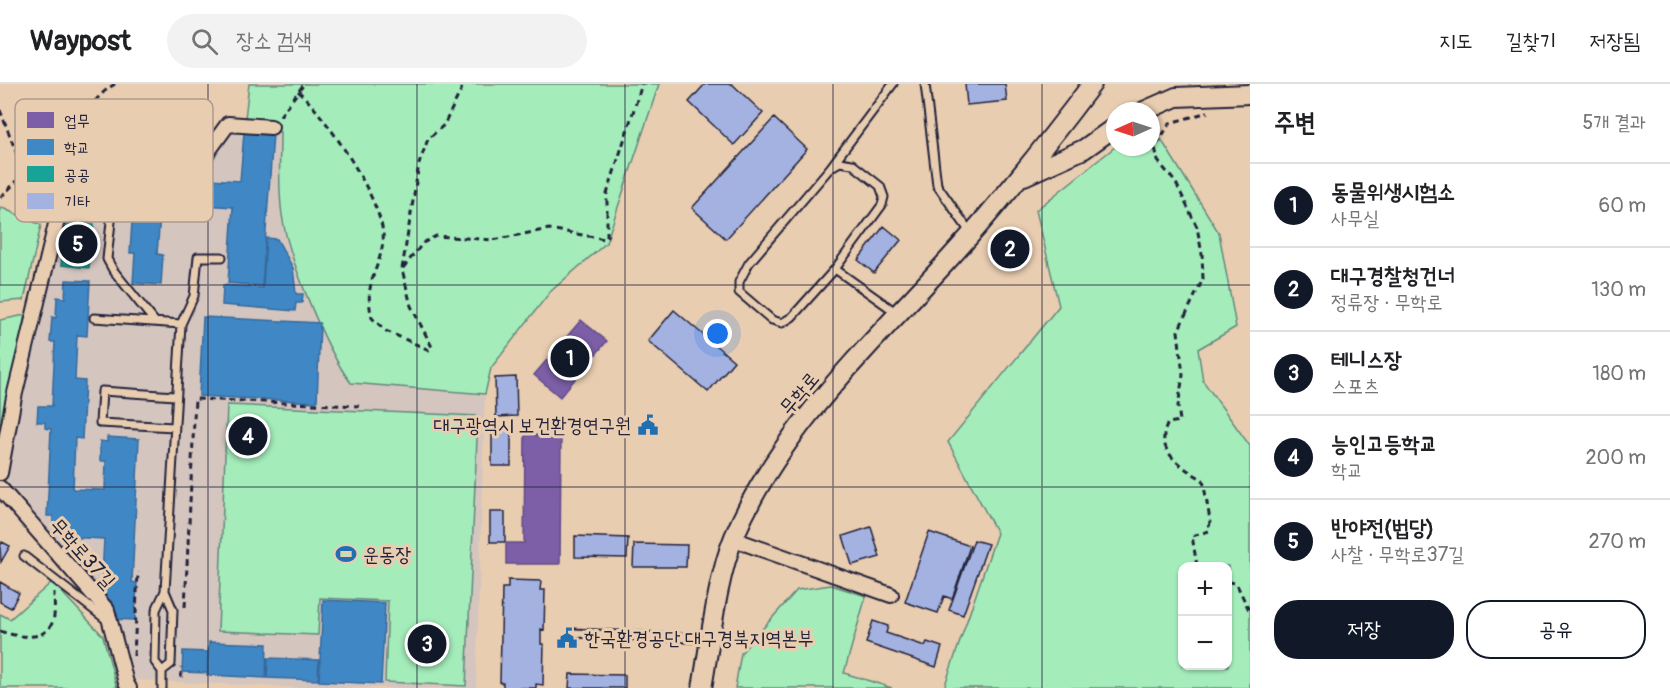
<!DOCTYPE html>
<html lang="ko">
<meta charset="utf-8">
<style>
body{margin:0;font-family:Pangolin,"Poor Story",sans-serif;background:#f2f2f2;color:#202124}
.controls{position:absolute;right:18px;bottom:18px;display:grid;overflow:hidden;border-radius:12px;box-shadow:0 2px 4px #0004}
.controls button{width:54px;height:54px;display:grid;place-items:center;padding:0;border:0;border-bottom:2px solid #e0e0e0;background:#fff;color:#202124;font:30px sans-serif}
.compass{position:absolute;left:1106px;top:18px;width:54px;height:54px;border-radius:50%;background:#fff;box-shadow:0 2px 4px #0004;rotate:267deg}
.you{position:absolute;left:718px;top:250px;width:21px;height:21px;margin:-15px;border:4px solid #fff;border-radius:50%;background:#1a73e8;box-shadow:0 0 0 9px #1a73e833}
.badge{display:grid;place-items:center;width:39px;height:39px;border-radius:50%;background:#111827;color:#fff;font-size:20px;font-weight:700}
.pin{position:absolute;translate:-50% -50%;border:3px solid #fff;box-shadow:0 2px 6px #0006}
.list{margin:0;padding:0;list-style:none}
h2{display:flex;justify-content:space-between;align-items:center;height:78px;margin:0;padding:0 24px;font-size:26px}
h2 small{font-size:20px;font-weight:400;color:#757577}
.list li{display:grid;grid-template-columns:39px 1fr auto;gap:18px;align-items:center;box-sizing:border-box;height:84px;padding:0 24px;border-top:2px solid #e0e0e0}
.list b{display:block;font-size:22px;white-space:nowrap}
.list p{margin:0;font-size:20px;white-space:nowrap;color:#757577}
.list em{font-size:20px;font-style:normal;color:#757577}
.actions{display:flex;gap:12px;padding:18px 24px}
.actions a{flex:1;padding:14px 0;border:2px solid #111827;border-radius:24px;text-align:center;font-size:21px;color:#111827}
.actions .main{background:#111827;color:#fff}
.icon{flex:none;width:33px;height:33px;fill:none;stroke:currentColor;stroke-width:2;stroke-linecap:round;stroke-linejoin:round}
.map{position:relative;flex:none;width:1250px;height:604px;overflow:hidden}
header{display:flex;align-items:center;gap:36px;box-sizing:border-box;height:84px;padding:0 30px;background:#fff;border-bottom:2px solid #e0e0e0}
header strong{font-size:28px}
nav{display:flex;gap:33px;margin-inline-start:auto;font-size:21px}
.search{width:420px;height:54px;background:#f2f2f2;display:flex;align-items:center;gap:15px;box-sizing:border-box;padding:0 21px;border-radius:33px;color:#757577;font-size:22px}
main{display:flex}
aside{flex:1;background:#fff}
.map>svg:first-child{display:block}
.built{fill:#d4c5bf}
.green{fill:#a4edbb;stroke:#63887b;stroke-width:1.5;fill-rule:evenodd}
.offices{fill:#7b5ea7;stroke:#604c87;stroke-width:1.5}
.schools{fill:#3f88c5;stroke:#36699c;stroke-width:1.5}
.public{fill:#17a398;stroke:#1a7c7c;stroke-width:1.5}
.building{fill:#a4b2e2;stroke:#22223b;stroke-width:1.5}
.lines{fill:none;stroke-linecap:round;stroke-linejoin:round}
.lane-casing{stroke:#22223b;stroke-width:11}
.street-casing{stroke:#22223b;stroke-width:18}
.secondary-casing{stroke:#22223b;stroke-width:22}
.path{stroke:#22223b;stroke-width:3;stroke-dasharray:6 4.5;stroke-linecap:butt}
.lane{stroke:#e9cdb0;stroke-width:7}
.street{stroke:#e9cdb0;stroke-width:14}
.secondary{stroke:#e9cdb0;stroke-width:18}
.grid{fill:none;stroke:#22223b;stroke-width:1.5;stroke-opacity:0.55}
.labels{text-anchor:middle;stroke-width:6;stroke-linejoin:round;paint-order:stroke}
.street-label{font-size:20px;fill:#22223b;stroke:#e9cdb0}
.poi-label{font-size:20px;fill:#22223b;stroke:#e9cdb0;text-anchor:start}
.key{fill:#e9cdb0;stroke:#ad9a8d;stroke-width:1.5}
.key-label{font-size:16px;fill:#22223b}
</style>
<header>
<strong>Waypost</strong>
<div class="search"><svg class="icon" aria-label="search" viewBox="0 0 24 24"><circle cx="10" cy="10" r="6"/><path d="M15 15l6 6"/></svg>장소 검색</div>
<nav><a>지도</a><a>길찾기</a><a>저장됨</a></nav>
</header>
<main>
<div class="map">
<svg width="1250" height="604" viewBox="0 0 1250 604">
<rect width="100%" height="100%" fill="#e9cdb0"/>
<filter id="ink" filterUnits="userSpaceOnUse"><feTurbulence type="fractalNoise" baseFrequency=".0167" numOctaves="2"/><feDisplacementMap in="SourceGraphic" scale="12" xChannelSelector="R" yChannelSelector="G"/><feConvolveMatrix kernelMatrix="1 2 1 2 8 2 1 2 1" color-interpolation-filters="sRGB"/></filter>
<g filter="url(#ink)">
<!-- built -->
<path class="built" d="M237,45L280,48L281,129L351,299L485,310L476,604H307L136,596L111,532L80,484L2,393L67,120L107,85L195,88Z"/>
<!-- green -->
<path class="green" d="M249,0H659L606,159L550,208L491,284L485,310L351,299C326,266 288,173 282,131C278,104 280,75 280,48L244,43Z
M1151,39L1219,149L1236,243L1198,265L1203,297L1250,362V604H944L997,449L948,358L1059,222L1036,126L1115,63H1151ZM1182,482H1228V582H1182Z
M0,123L41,141L24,216L0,218Z
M25,231L1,357L0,360V236Z
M227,321L478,332L466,602L385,598L388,517L320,514L318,551L218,547Z
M52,498L103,552L117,604H0V530L10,535Z
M831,501L866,512L844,589L892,604H735L741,569L797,506Z"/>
<!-- offices -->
<path class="offices" d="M581,236L607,257L560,313L534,291Z
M525,351L561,352L560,480H506V459H524Z"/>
<!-- schools -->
<path class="schools" d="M244,48L273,50L262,202L228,199L233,123L161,118L157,170L163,171L161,201L133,199L135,169H130L135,90L240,97Z
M266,154L277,155L293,184L296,210H303L302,219H296L295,227L222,221L223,201L263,204Z
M66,196L90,197L87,252L77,251L75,296L85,297L82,355L75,354L73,405L105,406L106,377H100V357L107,358V353L139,355L132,498L137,499L135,536L112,535L101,512L104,455L68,453V441H53V432H47L51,345L45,344V338H37L38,322H52L55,258H50L52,233L56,234L57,213L65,214Z
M203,233L320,239L317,318L199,312Z
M323,516L385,519L381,600L319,597Z
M209,558L267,560L266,594L207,591Z
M183,567L208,568L207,589L182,588Z
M268,574L319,576L318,596L267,594Z"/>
<!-- public -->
<path class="public" d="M66,137L94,140L89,184L61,181Z"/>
<!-- building -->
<path class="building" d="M705,0H732L763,29L734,61L689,18Z
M965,0H1005L1007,17L967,21Z
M774,34L807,65L726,155L692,124Z
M884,142L901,156L874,189L858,176Z
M674,226L734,277L708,308L648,257Z
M516,293L517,332L496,333L495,294Z
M492,344H511V382H492Z
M490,428H505V458H490Z
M871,443L880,473L852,481L843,452Z
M929,448L970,462L952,515L944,512L938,529L905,518Z
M575,452L628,454L627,474L575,473Z
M974,456L988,460L963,531L949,526Z
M2,458L10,462L1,478L0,463Z
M634,460L687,461L686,483H633Z
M508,496L541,497L540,506H545L544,546L541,545V560H544L543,601L536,600V604H503V599H500L502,504H508Z
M0,498L19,509L11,524L0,518Z
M873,537L888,542L886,549L925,562L927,558L942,563L936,583L866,559Z
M570,590L625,591V604H569Z"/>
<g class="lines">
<!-- lane casing -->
<g class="lane-casing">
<path id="lane" d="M925,0L937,101L970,148
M833,82L840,78L852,80L880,102L884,113L882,121L835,185L897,229
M97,119H113L107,175L113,186L155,238
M835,185L792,233L782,239L772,236L739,208V198L749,179L830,84L893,0
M94,234L181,240
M174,343L100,339L102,307L175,312
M24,472L108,537
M574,549L708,555
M162,587L171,580L173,526L165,507
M162,604V587L155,578L156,526L165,507L181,240L194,212L198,173H222"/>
</g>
<!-- street casing -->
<g class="street-casing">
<path id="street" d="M0,389L14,313L65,103C100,70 152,81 196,84L228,40L271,43
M0,404L107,526L126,599L129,604
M733,455L891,511"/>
</g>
<!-- secondary casing -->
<g class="secondary-casing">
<path id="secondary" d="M1144,27L1176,13L1250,10
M1024,92L1084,65L1115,43
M702,604C710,560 717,494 734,453C779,345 871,261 949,175C1000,119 1046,61 1092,0"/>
</g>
<!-- path -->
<path class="path" d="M298,7C325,30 388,124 383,158C379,188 363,198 372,234L386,247L429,266L432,263L411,222L402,185L419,80L428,55L444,41L464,0
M0,26L23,86L20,94L0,114
M280,32L304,0
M79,77C79,45 86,17 115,0
M403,184L423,159L436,152L493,156L549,145L605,155L607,152V110L642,0
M1197,482L1192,452L1209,447L1210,436L1203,396C1182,383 1153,367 1168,339L1180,337L1178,322L1183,291L1178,247L1203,195L1202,170L1197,143L1176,99L1158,77L1155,63L1170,39L1208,28
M1228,498L1236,499L1250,528
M185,523L195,315L359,322
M0,547C17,553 50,560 54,532C55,525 54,516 54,508
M134,572L138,488
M181,594V583"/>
<!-- lane -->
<use href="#lane" class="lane"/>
<!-- street -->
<use href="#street" class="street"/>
<!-- secondary -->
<use href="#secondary" class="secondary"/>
</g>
</g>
<!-- grid -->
<path class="grid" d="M208,0V604M417,0V604M625,0V604M833,0V604M1042,0V604M0,201H1250M0,403H1250"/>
<!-- icons -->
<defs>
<g id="civic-bare" transform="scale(1.62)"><path d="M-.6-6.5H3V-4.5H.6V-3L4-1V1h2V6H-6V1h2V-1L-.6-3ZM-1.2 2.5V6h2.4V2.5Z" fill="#1f6fb2" stroke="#e9cdb0" stroke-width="2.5" paint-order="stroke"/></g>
<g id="stadium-bare" transform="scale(1.62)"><path d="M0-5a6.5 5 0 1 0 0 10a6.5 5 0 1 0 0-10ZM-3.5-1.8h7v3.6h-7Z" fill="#1f6fb2" stroke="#e9cdb0" stroke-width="2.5" paint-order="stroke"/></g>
</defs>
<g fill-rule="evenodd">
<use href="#civic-bare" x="648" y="341"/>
<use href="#stadium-bare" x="346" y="470"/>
<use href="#civic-bare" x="567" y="554"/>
</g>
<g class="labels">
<!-- street labels -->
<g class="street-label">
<text transform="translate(799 309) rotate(-50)" y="7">무학로</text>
<text transform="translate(83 469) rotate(48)" y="7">무학로37길</text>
</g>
<!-- poi labels -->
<g class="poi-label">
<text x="631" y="348" text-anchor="end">대구광역시 보건환경연구원</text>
<text x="363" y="477">운동장</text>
<text x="584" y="561">한국환경공단 대구경북지역본부</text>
</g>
</g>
<!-- legend -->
<rect x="15" y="15" width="198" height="123" rx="9" class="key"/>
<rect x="27" y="28" width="27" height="16" fill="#7b5ea7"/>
<rect x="27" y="55" width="27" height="16" fill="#3f88c5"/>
<rect x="27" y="82" width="27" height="16" fill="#17a398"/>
<rect x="27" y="109" width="27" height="16" fill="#a4b2e2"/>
<g class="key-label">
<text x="64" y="42">업무</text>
<text x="64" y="69">학교</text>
<text x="64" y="96">공공</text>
<text x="64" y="123">기타</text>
</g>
</svg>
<div class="controls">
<button>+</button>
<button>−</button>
</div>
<svg class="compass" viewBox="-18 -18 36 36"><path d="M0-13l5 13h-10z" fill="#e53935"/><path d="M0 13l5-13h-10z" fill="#757577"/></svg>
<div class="you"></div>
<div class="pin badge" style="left:570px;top:274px">1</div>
<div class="pin badge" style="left:1010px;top:165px">2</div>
<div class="pin badge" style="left:427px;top:560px">3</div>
<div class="pin badge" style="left:248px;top:352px">4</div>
<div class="pin badge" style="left:78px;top:160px">5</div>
</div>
<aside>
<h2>주변<small>5개 결과</small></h2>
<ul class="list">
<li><span class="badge">1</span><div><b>동물위생시험소</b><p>사무실</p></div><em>60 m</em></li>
<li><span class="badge">2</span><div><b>대구경찰청건너</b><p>정류장 · 무학로</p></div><em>130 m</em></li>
<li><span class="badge">3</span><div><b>테니스장</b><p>스포츠</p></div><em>180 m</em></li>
<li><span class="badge">4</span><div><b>능인고등학교</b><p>학교</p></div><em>200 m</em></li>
<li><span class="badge">5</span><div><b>반야전(법당)</b><p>사찰 · 무학로37길</p></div><em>270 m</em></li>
</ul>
<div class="actions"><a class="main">저장</a><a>공유</a></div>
</aside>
</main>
